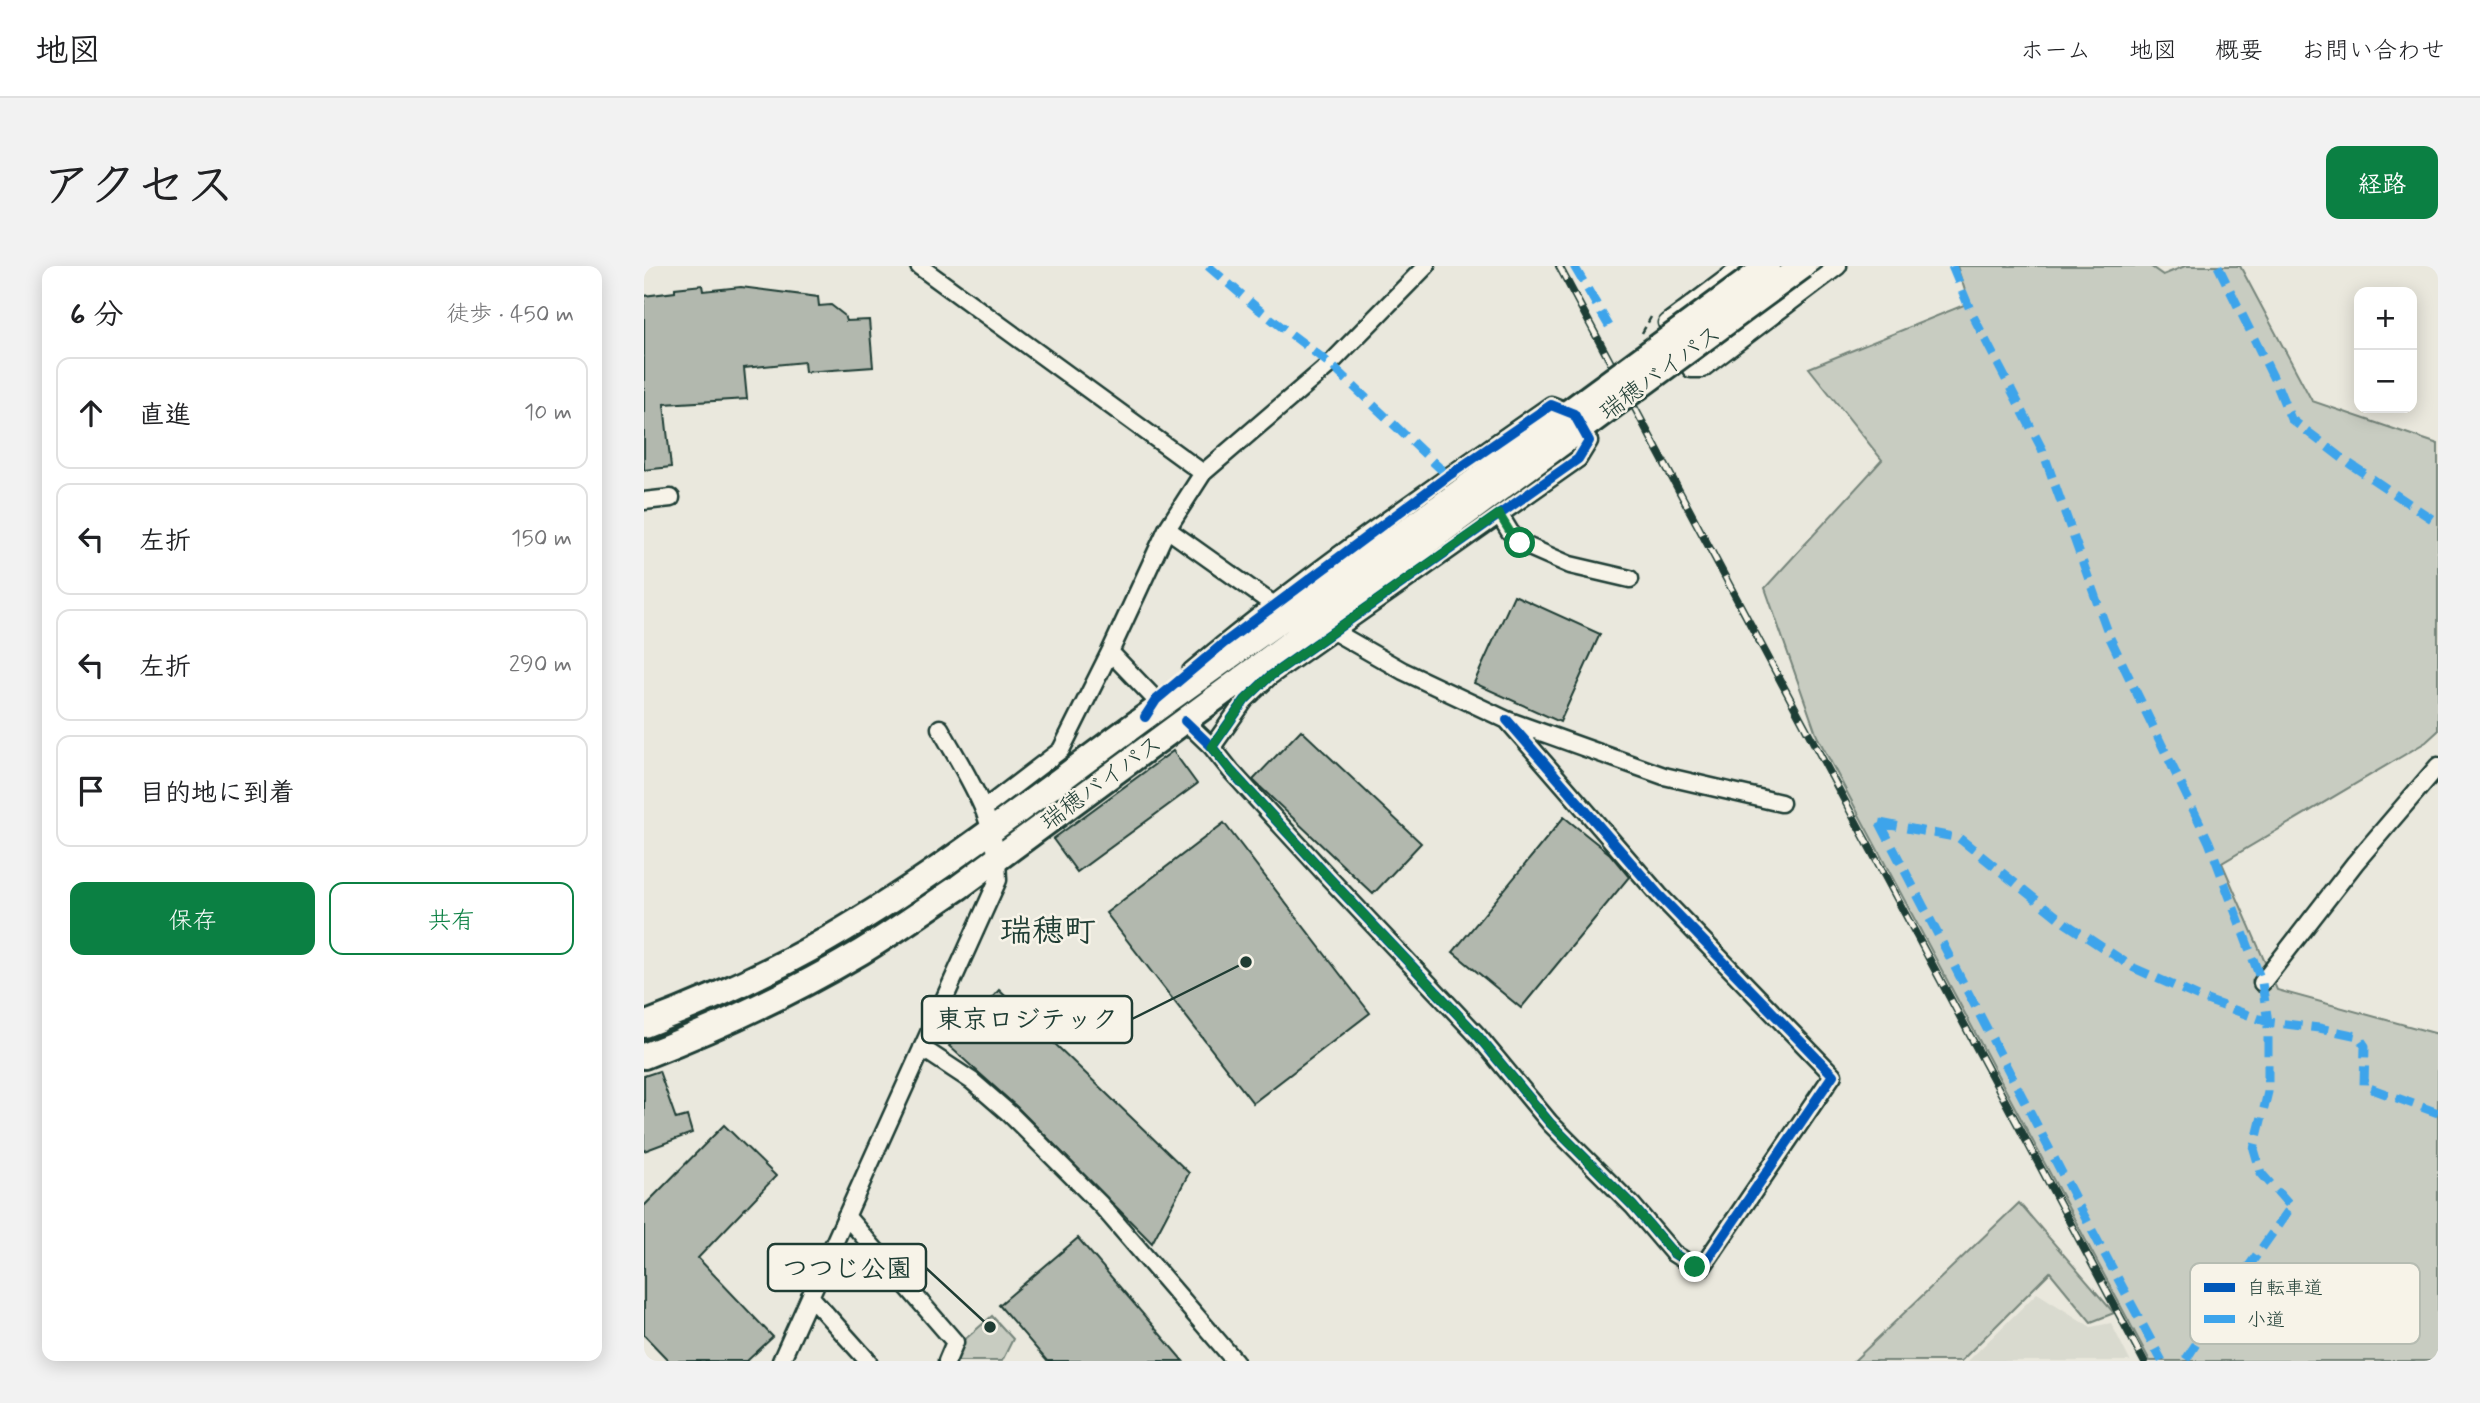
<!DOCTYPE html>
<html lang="ja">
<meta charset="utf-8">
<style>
body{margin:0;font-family:Mynerve,"Klee One",sans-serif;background:#f2f2f2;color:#202124}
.controls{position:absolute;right:21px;top:21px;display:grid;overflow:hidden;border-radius:14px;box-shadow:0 4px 18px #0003}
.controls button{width:63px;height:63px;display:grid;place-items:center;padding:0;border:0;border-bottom:2px solid #e0e0e0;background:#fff;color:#202124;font:35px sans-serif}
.stop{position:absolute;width:21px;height:21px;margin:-16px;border:5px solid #0b8043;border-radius:50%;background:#fff}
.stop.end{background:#0b8043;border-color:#fff;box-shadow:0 2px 7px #0008}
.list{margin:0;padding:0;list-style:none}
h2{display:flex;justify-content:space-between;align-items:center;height:91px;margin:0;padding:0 28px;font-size:30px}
h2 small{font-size:23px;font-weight:400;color:#757577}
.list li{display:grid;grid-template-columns:46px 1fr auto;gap:21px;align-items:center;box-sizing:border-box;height:112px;margin:0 14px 14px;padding:0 14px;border:2px solid #e0e0e0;border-radius:14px}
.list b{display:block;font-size:26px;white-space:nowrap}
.list em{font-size:23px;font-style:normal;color:#757577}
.actions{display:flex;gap:14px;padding:21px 28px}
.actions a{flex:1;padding:16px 0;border:2px solid #0b8043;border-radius:14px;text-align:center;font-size:24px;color:#0b8043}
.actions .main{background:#0b8043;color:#fff}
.icon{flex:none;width:38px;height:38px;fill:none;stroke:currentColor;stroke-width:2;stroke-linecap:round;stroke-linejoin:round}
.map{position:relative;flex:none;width:1794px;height:1095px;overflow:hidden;border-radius:14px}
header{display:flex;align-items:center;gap:42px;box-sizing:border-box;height:98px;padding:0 35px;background:#fff;border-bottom:2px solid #e0e0e0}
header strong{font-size:33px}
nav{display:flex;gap:38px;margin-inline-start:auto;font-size:24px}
.intro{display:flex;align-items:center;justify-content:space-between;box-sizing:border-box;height:168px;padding:0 42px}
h1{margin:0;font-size:49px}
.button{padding:18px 32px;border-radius:14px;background:#0b8043;color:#fff;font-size:24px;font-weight:700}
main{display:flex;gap:42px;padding:0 42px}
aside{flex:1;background:#fff;border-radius:14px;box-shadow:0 4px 18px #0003}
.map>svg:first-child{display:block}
.built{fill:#d9dacf}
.green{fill:#c8ccc1;stroke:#74847a;stroke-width:2}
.building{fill:#b2b8ae;stroke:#1f3d34;stroke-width:2}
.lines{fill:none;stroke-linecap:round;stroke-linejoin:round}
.minor-casing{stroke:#1f3d34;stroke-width:21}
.highway-casing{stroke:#1f3d34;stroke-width:30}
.path{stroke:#1f3d34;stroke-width:2.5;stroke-dasharray:7 5;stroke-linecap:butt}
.minor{stroke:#f7f3e8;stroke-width:16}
.highway{stroke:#f7f3e8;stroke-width:24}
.rail-casing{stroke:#1f3d34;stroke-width:8}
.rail{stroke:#f7f3e8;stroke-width:5;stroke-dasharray:16;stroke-linecap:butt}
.highway-bridge-casing{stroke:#1f3d34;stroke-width:30;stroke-linecap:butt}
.highway-bridge{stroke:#f7f3e8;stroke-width:24}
.quiet{stroke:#3da4eb;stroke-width:9;stroke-dasharray:18 9;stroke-linecap:butt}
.cycleway-casing{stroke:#f7f3e8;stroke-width:15}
.cycleway{stroke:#0057b8;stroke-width:10}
.route{stroke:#0b8043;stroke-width:9}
.labels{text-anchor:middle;stroke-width:5;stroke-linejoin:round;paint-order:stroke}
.street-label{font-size:24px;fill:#1f3d34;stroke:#f7f3e8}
.district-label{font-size:32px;font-weight:bold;fill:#1f3d34;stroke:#f7f3e8}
.key{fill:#f7f3e8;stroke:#b6bcb2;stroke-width:2}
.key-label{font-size:19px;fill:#1f3d34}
.leader{fill:none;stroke:#1f3d34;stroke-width:2.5}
.callout-dot{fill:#1f3d34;stroke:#f7f3e8;stroke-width:2.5}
.callout{fill:#f7f3e8;stroke:#1f3d34;stroke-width:2.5}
.callout-label{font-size:26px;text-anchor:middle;font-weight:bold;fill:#1f3d34}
</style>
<header>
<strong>地図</strong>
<nav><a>ホーム</a><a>地図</a><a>概要</a><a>お問い合わせ</a></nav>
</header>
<div class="intro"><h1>アクセス</h1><a class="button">経路</a></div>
<main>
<aside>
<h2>6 分<small>徒歩 · 450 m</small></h2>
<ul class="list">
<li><svg class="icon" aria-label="ahead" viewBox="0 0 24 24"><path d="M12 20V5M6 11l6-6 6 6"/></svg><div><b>直進</b></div><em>10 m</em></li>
<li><svg class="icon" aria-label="left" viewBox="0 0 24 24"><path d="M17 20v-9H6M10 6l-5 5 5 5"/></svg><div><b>左折</b></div><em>150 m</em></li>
<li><svg class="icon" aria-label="left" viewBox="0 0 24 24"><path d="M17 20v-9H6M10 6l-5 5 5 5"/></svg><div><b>左折</b></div><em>290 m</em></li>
<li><svg class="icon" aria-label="arrive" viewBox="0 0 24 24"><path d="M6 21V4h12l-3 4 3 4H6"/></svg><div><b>目的地に到着</b></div></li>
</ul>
<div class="actions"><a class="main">保存</a><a>共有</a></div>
</aside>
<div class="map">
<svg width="1794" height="1095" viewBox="0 0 1794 1095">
<rect width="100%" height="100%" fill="#eae8dd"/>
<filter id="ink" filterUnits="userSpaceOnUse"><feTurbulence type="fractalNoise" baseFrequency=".0143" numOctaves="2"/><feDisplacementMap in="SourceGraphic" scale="14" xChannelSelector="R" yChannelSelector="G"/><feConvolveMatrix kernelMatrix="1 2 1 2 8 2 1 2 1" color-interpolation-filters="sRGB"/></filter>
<g filter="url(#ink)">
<!-- built -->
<path class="built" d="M1393,1027L1447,1061L1467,1057L1486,1095H1324Z"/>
<!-- green -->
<path class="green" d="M1313,0H1506L1519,9L1541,0H1596L1668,135L1794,178V465L1782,476L1578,597L1633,724L1794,768V1095H1506L1173,470L1121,322L1238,194L1165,102L1325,37Z
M1375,937L1470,1047L1447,1056L1406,1006L1317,1095H1210Z
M348,1050L369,1073L358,1095H312L319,1075Z"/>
<!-- building -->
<path class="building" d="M58,19L59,25L97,21L174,31L175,40L187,39L200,49L202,55L225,54L229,101L161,106L160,96L100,102L103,133L20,138L27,201L0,204V30L31,26V22Z
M870,329L956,368L916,456L830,417Z
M657,464L777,577L729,628L609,514Z
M529,485L553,518L433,606L409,573Z
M920,551L966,588L985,611L877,742L809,686Z
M580,557L726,747L609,837L462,647Z
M355,724L545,907L508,977L373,841L305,780Z
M15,805L32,853L43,850L48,867L0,885V810Z
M80,859L132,910L54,992L129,1071L103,1095H25L0,1069V940Z
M434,972L539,1095H403L355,1039Z"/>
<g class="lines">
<!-- minor casing -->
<g class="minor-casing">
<path id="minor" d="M275,0L559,207
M1099,0L1023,57L1047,103H1058L1194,0
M0,235L27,232
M855,248L866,266L876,277L926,299L986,313
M523,263L630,339
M689,365L759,405L863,454L1020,510L1137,537
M466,386L512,434
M547,405C661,309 785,224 907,139L930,148L945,175L934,193L625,411L601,434L568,481
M541,455L568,481L587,505L686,613L834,770L906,857L989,940L1029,987L1051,1001L1059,1000L1189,809L1015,629L863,454
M341,542L417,484L466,386L523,263L559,207L686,98L782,0
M1618,717L1711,597L1794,500
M278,782L328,815L366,848L456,938L591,1095
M202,950L311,1076L303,1095
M166,1030L224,1095
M137,1095L354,614C354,553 325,514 296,462"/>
</g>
<!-- highway casing -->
<g class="highway-casing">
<path id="highway" d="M0,759C58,737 114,712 168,682C279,620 380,540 482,465C578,395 675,327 771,259
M0,790C75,761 148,727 217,686C250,666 282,643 315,621L783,276"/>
</g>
<!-- path -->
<path class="path" d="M998,67L1007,51"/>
<!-- minor -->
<use href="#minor" class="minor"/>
<!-- highway -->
<use href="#highway" class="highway"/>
<!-- rail casing -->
<g class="rail-casing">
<path id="rail" d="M915,0L1500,1095"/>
</g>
<!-- rail -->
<use href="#rail" class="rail"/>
<!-- highway-bridge casing -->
<g class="highway-bridge-casing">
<path id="highway-bridge" d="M771,259L1124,0
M783,276L1159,0"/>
</g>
<!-- highway-bridge -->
<use href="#highway-bridge" class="highway-bridge"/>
<!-- quiet -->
<path class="quiet" d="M564,0L613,42L686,98L804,210
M930,0L965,60
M1308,0L1327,46L1398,183L1466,372L1565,576L1618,717L1624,756V826L1610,883L1617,907L1647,941L1578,1038L1541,1095
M1574,0L1632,117L1647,153L1706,198L1794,257
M1236,557L1315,572L1421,657L1490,702L1557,732L1624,756L1675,762L1714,770L1721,780L1720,820L1794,847
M1236,557L1435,940L1518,1095"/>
<!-- cycleway casing -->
<g class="cycleway-casing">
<path id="cycleway" d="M501,451L512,434L580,377L804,210L907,139L930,148L945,175L934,193L625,411L601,434L568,481
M541,455L568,481L587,505L686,613L834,770L906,857L989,940L1029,987L1051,1001L1059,1000L1189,809L1015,629L863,454"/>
</g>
<!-- cycleway -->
<use href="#cycleway" class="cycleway"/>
</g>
</g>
<g class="lines" filter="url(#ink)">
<!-- route -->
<path class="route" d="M876,277L866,266L855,248L625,411L601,434L568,481L587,505L686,613L834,770L906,857L989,940L1029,987L1051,1001"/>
</g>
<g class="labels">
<!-- street labels -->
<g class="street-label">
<text transform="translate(1016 106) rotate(-36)" y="8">瑞穂バイパス</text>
<text transform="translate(457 516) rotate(-36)" y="8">瑞穂バイパス</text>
</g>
<!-- district labels -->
<g class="district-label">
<text x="404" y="675">瑞穂町</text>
</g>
</g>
<!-- legend -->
<rect x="1546" y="997" width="230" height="81" rx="10" class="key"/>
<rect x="1560" y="1017" width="31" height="9" fill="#0057b8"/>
<rect x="1560" y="1049" width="31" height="8" fill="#3da4eb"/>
<g class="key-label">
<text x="1603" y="1028">自転車道</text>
<text x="1603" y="1060">小道</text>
</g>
<!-- callouts -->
<path class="leader" d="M602 696L488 753M346 1061L282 1002"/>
<g class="callout-dot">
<circle cx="602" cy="696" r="7"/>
<circle cx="346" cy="1061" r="7"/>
</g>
<g class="callout">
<rect x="278" y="730" width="210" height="47" rx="7"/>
<rect x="124" y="978" width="158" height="47" rx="7"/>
</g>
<g class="callout-label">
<text x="383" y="762">東京ロジテック</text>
<text x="203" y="1011">つつじ公園</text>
</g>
</svg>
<div class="controls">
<button>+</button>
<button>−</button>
</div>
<div class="stop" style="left:876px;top:277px"></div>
<div class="stop end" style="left:1051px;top:1001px"></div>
</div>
</main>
